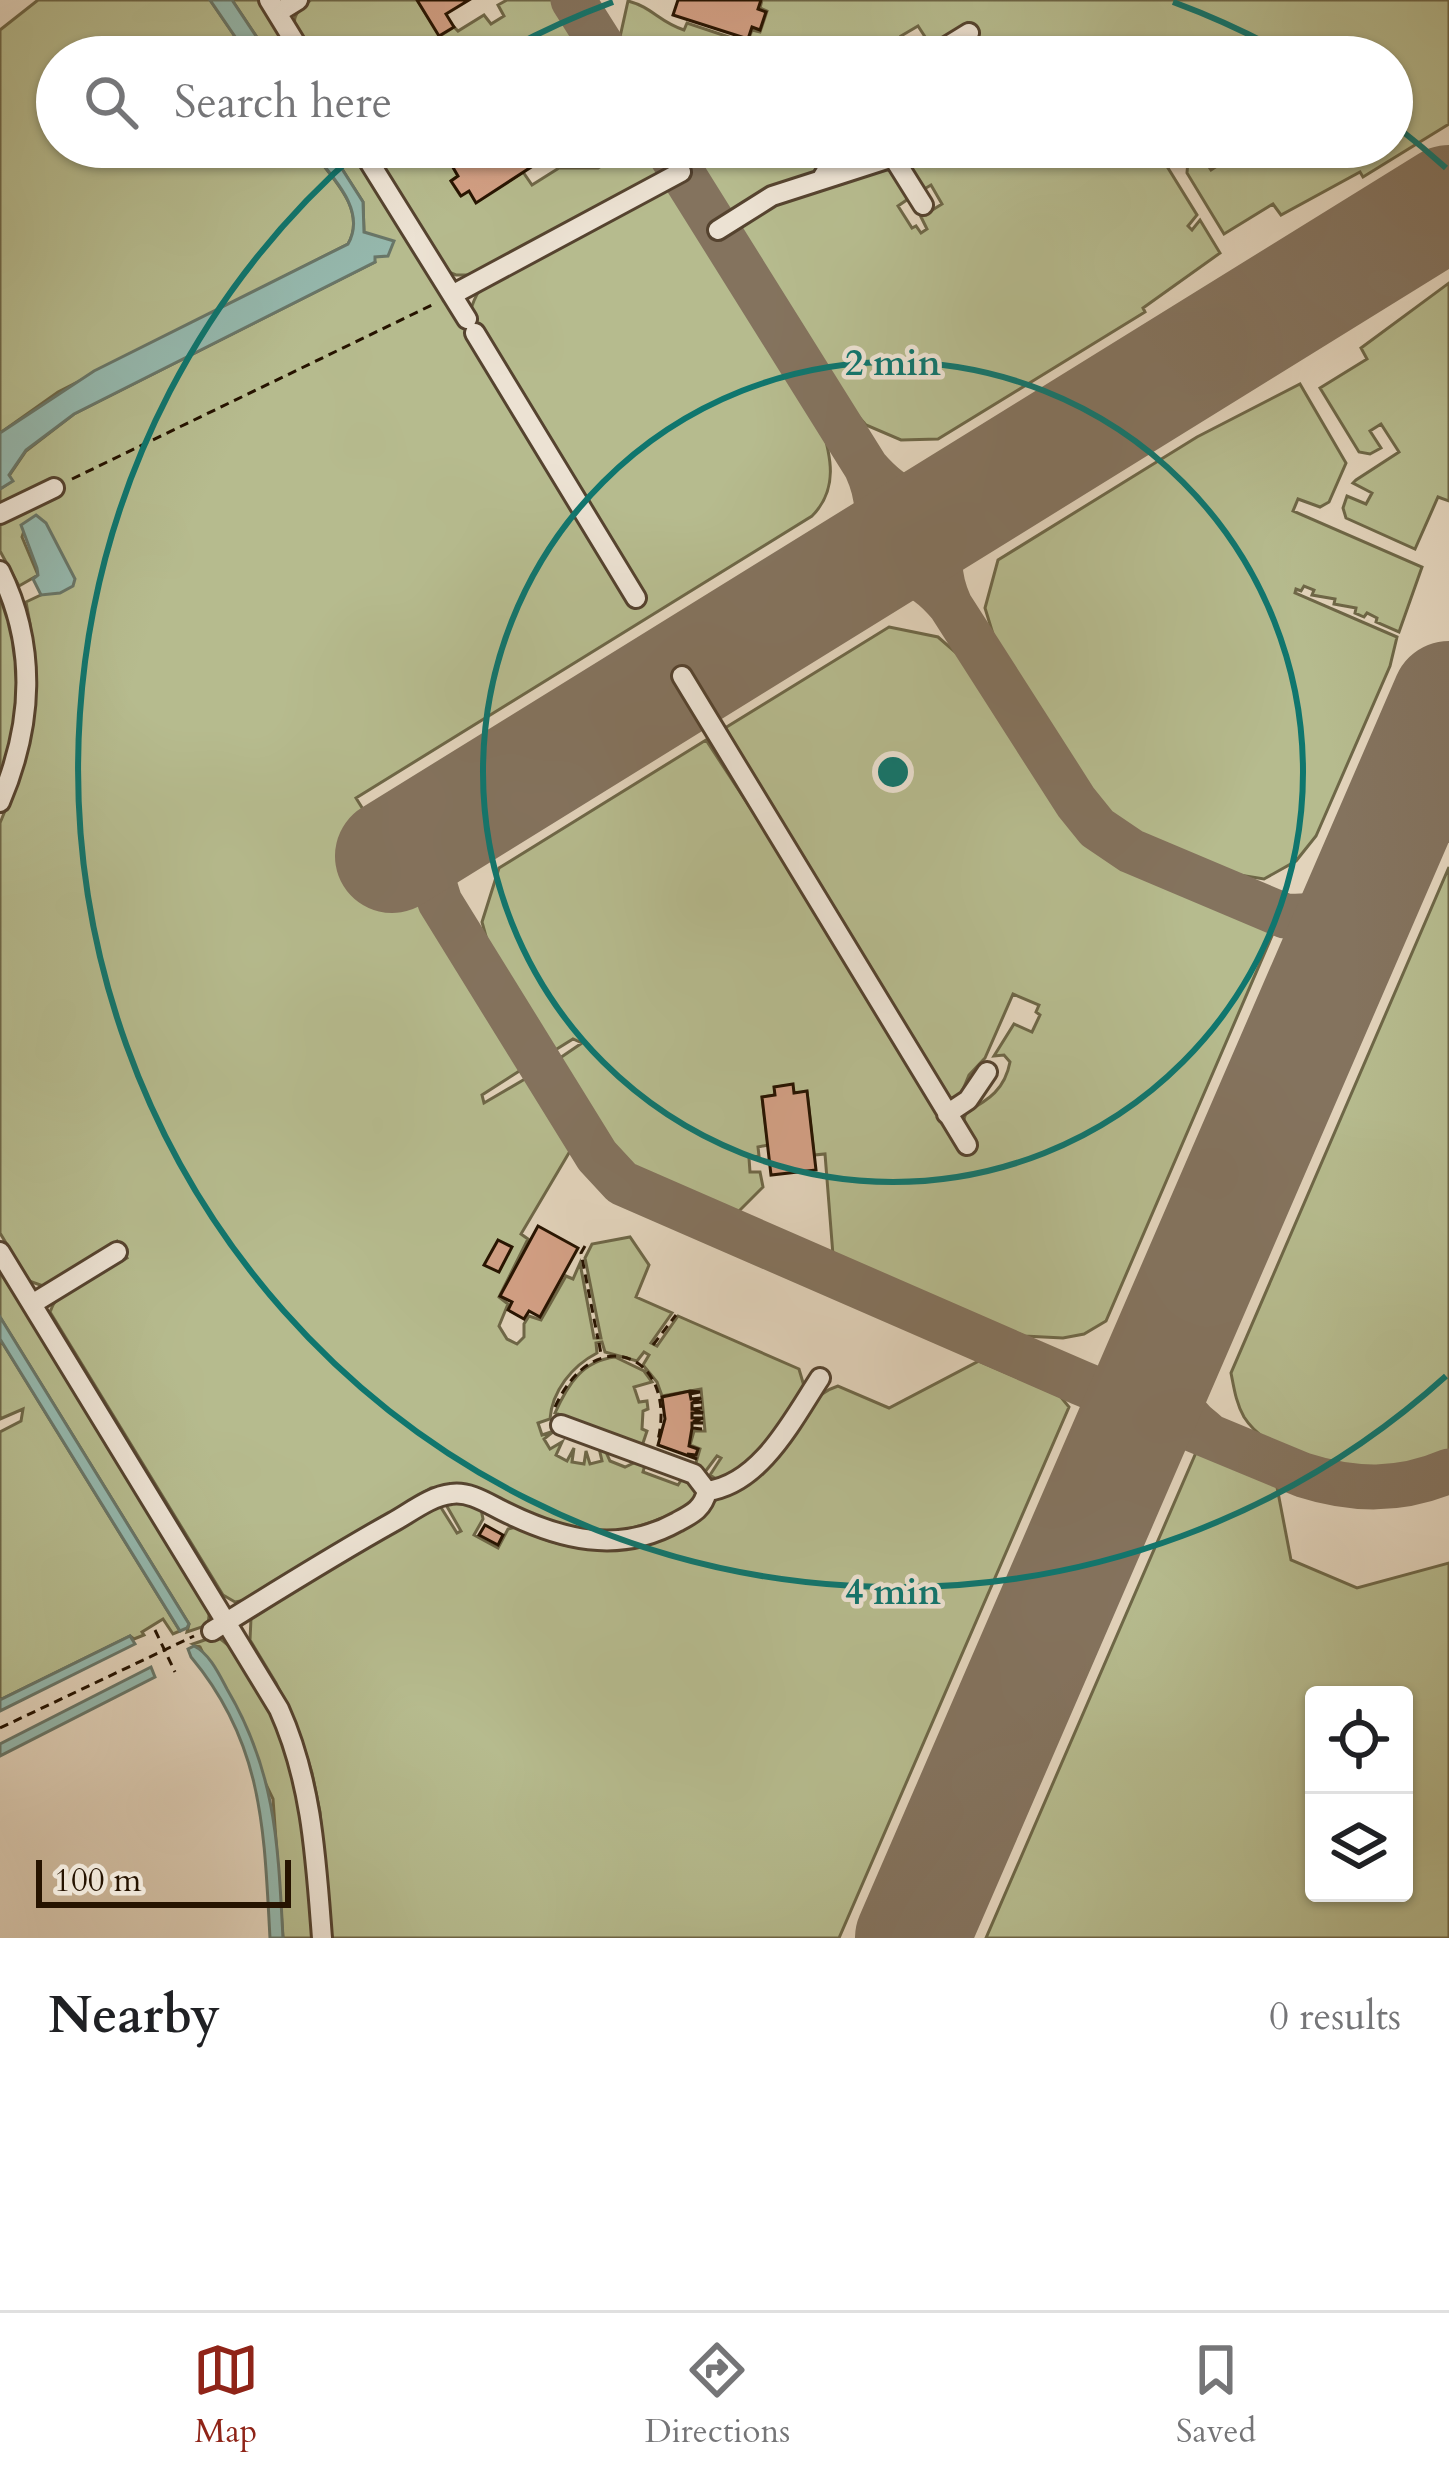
<!DOCTYPE html>
<style>
body{margin:0;font-family:Cardo,serif;background:#f2f2f2;color:#202124}
.controls{position:absolute;right:36px;bottom:36px;display:grid;overflow:hidden;border-radius:12px;box-shadow:0 3px 9px #0004}
.controls button{width:108px;height:108px;display:grid;place-items:center;padding:0;border:0;border-bottom:3px solid #e0e0e0;background:#fff;color:#202124;font:60px sans-serif}
.scale{position:absolute;left:36px;bottom:30px;width:255px;box-sizing:border-box;padding-left:12px;border:6px solid #261300;border-top:0;font-size:33px;line-height:42px;white-space:nowrap;color:#261300;-webkit-text-stroke:9px #ece2d3;paint-order:stroke}
.list{margin:0;padding:0;list-style:none}
h2{display:flex;justify-content:space-between;align-items:center;height:156px;margin:0;padding:0 48px;font-size:51px}
h2 small{font-size:39px;font-weight:400;color:#757577}
.icon{flex:none;width:66px;height:66px;fill:none;stroke:currentColor;stroke-width:2;stroke-linecap:round;stroke-linejoin:round}
.map{position:relative;flex:none;width:1449px;height:1938px;overflow:hidden}
.search{position:absolute;background:#fff;box-shadow:0 3px 9px #0004;left:36px;right:36px;top:36px;height:132px;display:flex;align-items:center;gap:30px;box-sizing:border-box;padding:0 42px;border-radius:66px;color:#757577;font-size:45px}
.sheet{height:372px;background:#fff}
nav{display:flex;justify-content:space-around;align-items:center;box-sizing:border-box;height:168px;border-top:3px solid #e0e0e0;background:#fff;font-size:33px;color:#757577}
nav a{display:grid;justify-items:center;gap:6px}
nav .on{color:#8f2418}
.map>svg:first-child{display:block}
.green{fill:#b6bb8e;stroke:#6e6747;stroke-width:3;fill-rule:evenodd}
.water{fill:#95b8ad;stroke:#697668;stroke-width:3}
.lines{fill:none;stroke-linecap:round;stroke-linejoin:round}
.taxiway{stroke:#84735e;stroke-width:45}
.runway{stroke:#84735e;stroke-width:114}
.building{fill:#d3a085;stroke:#261300;stroke-width:3}
.minor-casing{stroke:#55432f;stroke-width:24}
.path{stroke:#261300;stroke-width:3;stroke-dasharray:9 6;stroke-linecap:butt}
.minor{stroke:#ece2d3;stroke-width:18}
.ring{fill:none;stroke:#0f766e;stroke-width:6}
.centre{fill:#0f766e;stroke:#ece2d3;stroke-width:6}
.ring-label{font-size:36px;text-anchor:middle;font-weight:bold;fill:#0f766e;stroke:#ece2d3;stroke-width:9;stroke-linejoin:round;paint-order:stroke}
</style>
<div class="map">
<svg width="1449" height="1938" viewBox="0 0 1449 1938">
<rect width="100%" height="100%" fill="#e2d3bb"/>
<filter id="stains"><feTurbulence type="fractalNoise" baseFrequency=".00167" numOctaves="4"/><feColorMatrix values="0 0 0 0 .2 0 0 0 0 .09 0 0 0 0 .02 0 0 0 .5 -.17"/></filter>
<radialGradient id="worn" r=".72"><stop offset=".6" stop-color="#630" stop-opacity="0"/><stop offset="1" stop-color="#630" stop-opacity=".3"/></radialGradient>
<!-- green -->
<path class="green" d="M38,0H210L249,57H57V147H309C330,176 368,209 348,244L58,392L0,433V30Z
M232,0H259L295,57H270Z
M311,0H417L440,36L454,27L458,31L484,15L491,24L504,16L498,5L507,0H554L585,49L583,57H313C298,32 281,20 311,0Z
M762,0H1449V124L1363,177L1360,172L1281,215L1273,204L1224,234L1187,173L1188,160L1199,152L1211,170L1223,162L1213,147H1392V57H940L978,40L967,23L933,49L918,26L901,36L913,57H897L894,53L887,57H632L620,37L628,1C652,7 659,22 684,30L687,23L747,43L752,30L760,32L767,11L760,8Z
M328,147H351L462,326C473,313 471,298 483,286L668,188L673,189L821,423C831,456 839,489 812,516L356,798L524,1068L482,1095L484,1103L530,1076L573,1146L521,1234L528,1239L499,1297L508,1304L499,1326L507,1339L517,1344L524,1337V1324L529,1316L541,1320L566,1276L573,1279L580,1263L594,1338H601L585,1258L592,1244L630,1237L649,1265L636,1297L672,1313L651,1343L657,1346L678,1316L799,1369L804,1386C783,1418 756,1472 716,1479L710,1475L721,1458L717,1456L705,1472L695,1466L700,1449L690,1445L694,1431H705L701,1389L662,1396L657,1382L643,1365L649,1355L644,1352L637,1361L605,1352L602,1342L596,1343L597,1353C572,1366 552,1391 550,1419L538,1423L542,1435L554,1431L544,1439L550,1449L562,1442L556,1455L567,1461L574,1448L572,1462L584,1464L586,1451L590,1464L602,1461L599,1448L605,1450L610,1461L625,1467L636,1462L645,1465L643,1472L678,1485L682,1479L696,1488V1502C651,1526 604,1542 553,1526C504,1510 489,1479 431,1488L246,1600L235,1602L223,1595L50,1312C59,1283 102,1273 127,1258L117,1241L46,1287L29,1281L0,1233V823C32,748 43,682 26,602L47,592L24,531L22,537L38,575L19,586L0,551V489L12,481L9,476L26,451L74,414L375,262L364,232L363,202Z
M369,147H479L452,165L458,176L451,181L460,195L469,191L476,202L523,172L532,185L559,168H598L621,154L656,162L663,172L473,275H456L446,271Z
M686,147H834L817,176L736,213H726Z
M848,147H1155L1197,215L1188,226L1192,230L1200,220L1220,253L1143,308L1145,312L938,439L901,440L866,425L843,399L737,231C746,209 864,162 886,169C899,173 904,186 911,197L898,206L912,228L916,226L921,233L927,229L921,217L942,204L931,185L921,191L895,151L834,170Z
M1449,283V501L1438,497L1415,549L1346,518L1343,508L1347,496L1366,504L1372,493L1353,483L1356,480L1399,452L1381,424L1370,431L1381,448L1370,454L1359,452L1320,388L1367,359L1361,348Z
M1300,384L1346,463L1329,502L1320,507L1298,499L1293,511L1422,567L1399,632L1376,622L1377,618L1367,613L1364,617L1355,613L1356,608L1334,604L1335,599L1312,595L1314,590L1304,586L1301,591L1296,589L1295,593L1397,637L1390,666L1316,836L1296,861L1264,879L1221,872L1132,833L1095,802L997,647L985,608L998,560L1197,437Z
M0,592C25,653 21,717 0,779Z
M889,627L938,637L969,664L1070,821L1097,850L1274,931L1106,1321L1084,1334L1063,1338L1024,1336L833,1255L825,1154L814,1155L807,1092L794,1093L792,1085L775,1087V1095L762,1097L768,1145L758,1147L759,1156L749,1158L750,1172H760L763,1187L736,1214L636,1170L615,1152L557,1060L582,1043L573,1039L552,1052L490,951L482,922L499,868L706,740L825,922L963,1123L966,1112C989,1100 1005,1089 1010,1062L1004,1055L994,1056L1014,1024L1032,1032L1040,1015L1036,1012L1039,1005L1013,994L985,1058L969,1075L959,1099L948,1098L725,728Z
M1449,867V1454C1397,1476 1349,1476 1296,1455C1276,1446 1256,1436 1244,1417C1236,1403 1234,1388 1231,1373Z
M0,1266L210,1607L208,1625L187,1632L189,1624L0,1317Z
M0,1339L180,1631L173,1634L163,1619L142,1632L144,1635L134,1639L130,1636L0,1700V1432L21,1421L23,1409L0,1419Z
M615,1357L644,1371L652,1382L634,1387L639,1402L647,1401L648,1409L643,1411L642,1429L647,1431L642,1446L555,1413C568,1384 582,1361 615,1357Z
M979,1361L1060,1396L1069,1407L839,1938H330L320,1812L312,1773L299,1732L276,1683L250,1640L251,1618L346,1558L440,1506L457,1533L461,1531L445,1503L459,1502L481,1509L483,1519L474,1535L498,1548L508,1529L516,1527C573,1557 636,1558 693,1523C704,1516 709,1503 719,1498C737,1488 750,1483 765,1467C788,1441 803,1397 838,1386L889,1408Z
M1198,1448L1276,1482L1291,1560L1357,1588L1449,1563V1938H986ZM1404,1695V1893H1314V1695Z
M216,1636C236,1649 244,1663 256,1685C301,1764 306,1850 313,1938H283L273,1799L200,1647L193,1644Z"/>
<!-- water -->
<path class="water" d="M210,0H232L270,57H249Z
M309,147H328L363,202L364,232L394,241L388,256L375,257V262L74,414L26,450L9,475L13,481L0,489V433L94,371L348,244C368,209 330,175 309,147Z
M36,515L46,523L75,579L73,586L60,593L41,595L33,579L38,575L37,568L21,525Z
M0,1317L189,1624L187,1628L180,1631L0,1339Z
M130,1636L135,1644L0,1711V1700Z
M194,1646C209,1653 219,1674 227,1689C276,1772 278,1844 283,1938H270C264,1832 264,1744 191,1657L188,1649Z
M151,1667L155,1677L0,1756V1744Z"/>
<g class="lines">
<!-- taxiway -->
<path class="taxiway" d="M573,0L609,57
M666,147L866,467C888,516 875,541 840,579
M866,467C901,508 927,511 977,494
M977,494C941,526 930,560 950,605L1076,802L1097,828L1131,851L1285,916C1363,920 1350,880 1398,844C1413,833 1432,826 1449,818
M840,579C888,563 916,564 950,605
M459,814C425,843 426,861 440,902L597,1156L622,1183L1081,1383L1303,1475C1353,1491 1400,1492 1449,1471
M1172,1340C1167,1378 1172,1408 1205,1432"/>
<!-- runway -->
<path class="runway" d="M392,856L1449,202
M912,1938L1449,698"/>
</g>
<!-- building -->
<path class="building" d="M417,0H469L446,14L454,27L439,36Z
M678,0H761L758,9L766,12L760,30L752,27L748,39L673,15Z
M479,147H534L542,160L476,203L469,191L461,196L451,181L458,176L451,164Z
M793,1084L794,1093L807,1091L816,1170L771,1175L762,1097L775,1095L774,1087Z
M538,1226L578,1248L540,1317L529,1311L524,1319L508,1310L512,1302L500,1296Z
M498,1240L512,1247L499,1272L484,1265Z
M690,1391L700,1392L690,1394L691,1399L701,1398L692,1403L702,1402L692,1403V1409L702,1408L693,1409L703,1413H692V1418H703L693,1422L703,1423H692V1428L702,1429L692,1428L689,1446L698,1449L696,1455L687,1454L697,1459L658,1445L665,1419L662,1397Z
M485,1525L503,1535L498,1545L479,1535Z"/>
<g class="lines">
<!-- minor casing -->
<g class="minor-casing">
<path id="minor" d="M269,0L304,57
M277,13L298,0
M930,57L969,33
M360,147L467,319
M821,180L841,147
M718,230L772,196L893,157L923,205
M452,295L681,172
M475,333L636,598
M0,514L54,488
M0,571C37,646 33,725 0,802
M682,676L967,1145
M947,1114L968,1100L987,1072
M0,1252L279,1709C312,1782 316,1860 322,1938
M32,1304L117,1252
M707,1491C761,1484 793,1419 820,1378
M212,1631C272,1594 332,1556 393,1522C411,1512 431,1496 451,1494C469,1491 487,1503 503,1511C559,1539 618,1555 677,1522C692,1514 703,1509 707,1491L694,1474L561,1425"/>
</g>
<!-- path -->
<path class="path" d="M72,479L436,303
M585,1246L581,1253L598,1339
M599,1343L601,1354
M653,1345L676,1315
M555,1407C595,1319 678,1355 658,1440
M155,1630L175,1672
M0,1728L194,1636"/>
<!-- minor -->
<use href="#minor" class="minor"/>
</g>
<!-- distance rings -->
<g class="ring">
<circle cx="893" cy="772" r="410"/>
<path d="M1446 1376A819 819 0 1 1 361 149M496 56A819 819 0 0 1 613 2M1173 2A819 819 0 0 1 1290 56M1397 127A819 819 0 0 1 1446 168"/>
</g>
<circle cx="893" cy="772" r="18" class="centre"/>
<g class="ring-label">
<text x="893" y="375">2 min</text>
<text x="893" y="1604">4 min</text>
</g>
<rect width="100%" height="100%" filter="url(#stains)"/>
<rect width="100%" height="100%" fill="url(#worn)"/>
</svg>
<div class="controls">
<button><svg class="icon" aria-label="locate" viewBox="0 0 24 24"><circle cx="12" cy="12" r="6"/><path d="M12 2v4M12 18v4M2 12h4M18 12h4"/></svg></button>
<button><svg class="icon" aria-label="layers" viewBox="0 0 24 24"><path d="M12 4l9 5-9 5-9-5zM3 14l9 5 9-5"/></svg></button>
</div>
<div class="scale">100 m</div>
<div class="search"><svg class="icon" aria-label="search" viewBox="0 0 24 24"><circle cx="10" cy="10" r="6"/><path d="M15 15l6 6"/></svg>Search here</div>
</div>
<section class="sheet">
<h2>Nearby<small>0 results</small></h2>
<ul class="list">
</ul>
</section>
<nav>
<a class="on"><svg class="icon" aria-label="map" viewBox="0 0 24 24"><path d="M3 6l6-2 6 2 6-2v14l-6 2-6-2-6 2zM9 4v14M15 6v14"/></svg>Map</a>
<a><svg class="icon" aria-label="directions" viewBox="0 0 24 24"><path d="M12 3l9 9-9 9-9-9zM9 14v-3h6M13 9l2 2-2 2"/></svg>Directions</a>
<a><svg class="icon" aria-label="saved" viewBox="0 0 24 24"><path d="M7 4h10v16l-5-4-5 4z"/></svg>Saved</a>
</nav>
